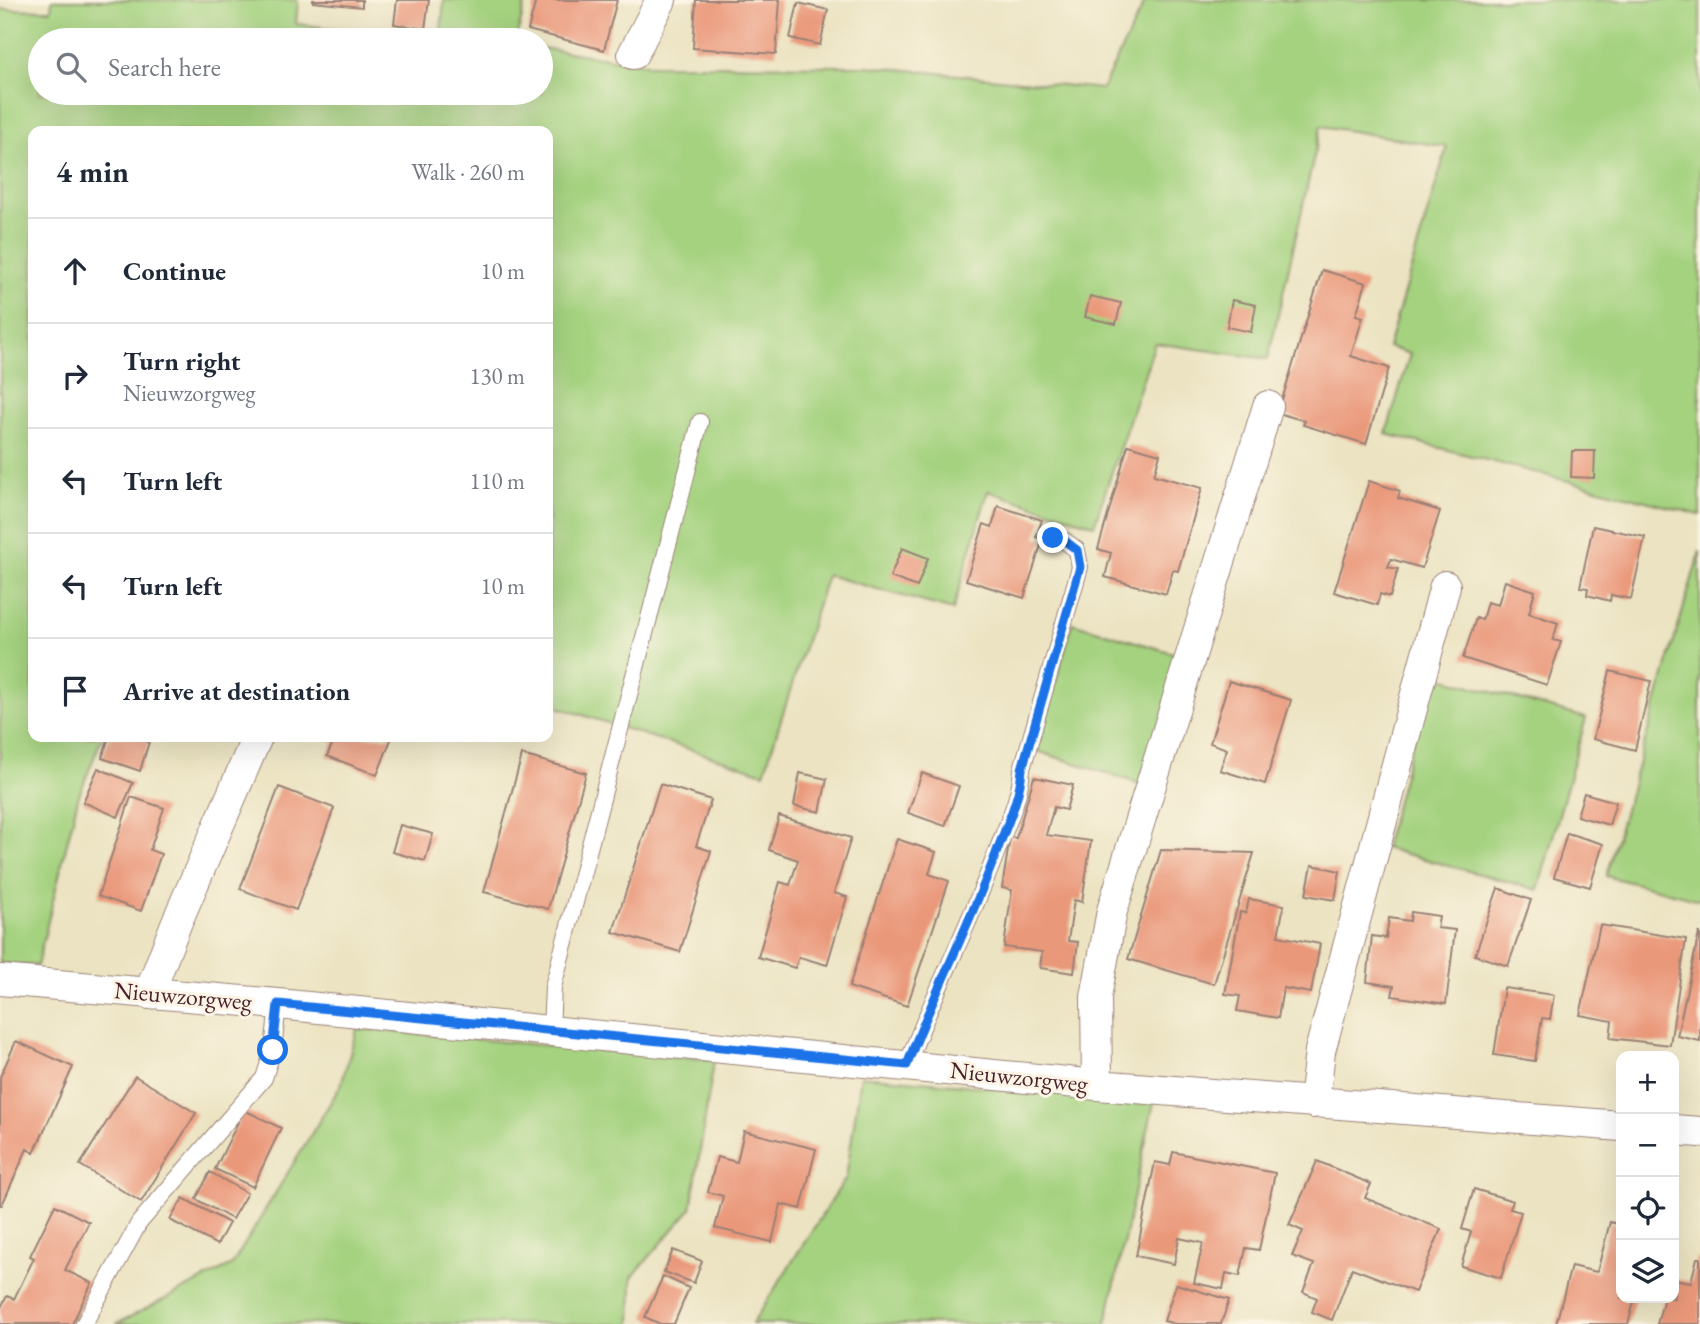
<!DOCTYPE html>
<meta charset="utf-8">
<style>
body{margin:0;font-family:"EB Garamond",serif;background:#f6f6f7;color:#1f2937}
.controls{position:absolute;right:21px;bottom:21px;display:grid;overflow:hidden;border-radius:14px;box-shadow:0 7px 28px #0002}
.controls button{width:63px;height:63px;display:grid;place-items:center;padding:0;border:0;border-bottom:2px solid #e0e1e3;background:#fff;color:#1f2937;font:35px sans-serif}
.stop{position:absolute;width:21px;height:21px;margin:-16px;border:5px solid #1a73e8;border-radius:50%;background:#fff}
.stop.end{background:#1a73e8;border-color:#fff;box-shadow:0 2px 7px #0008}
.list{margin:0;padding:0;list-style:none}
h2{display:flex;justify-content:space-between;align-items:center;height:91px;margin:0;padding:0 28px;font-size:30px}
h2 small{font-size:23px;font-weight:400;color:#747a83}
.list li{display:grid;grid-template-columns:46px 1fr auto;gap:21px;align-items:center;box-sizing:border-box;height:105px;padding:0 28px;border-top:2px solid #e0e1e3}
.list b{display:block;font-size:26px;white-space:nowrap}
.list p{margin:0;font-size:23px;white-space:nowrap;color:#747a83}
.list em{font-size:23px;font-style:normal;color:#747a83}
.icon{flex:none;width:38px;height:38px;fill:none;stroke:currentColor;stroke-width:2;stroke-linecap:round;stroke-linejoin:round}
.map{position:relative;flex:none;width:1700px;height:1324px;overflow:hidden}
.search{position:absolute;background:#fff;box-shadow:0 7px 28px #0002;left:28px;top:28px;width:525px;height:77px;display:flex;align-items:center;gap:18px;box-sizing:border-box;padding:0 24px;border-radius:38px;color:#747a83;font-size:26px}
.panel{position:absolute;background:#fff;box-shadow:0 7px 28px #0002;left:28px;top:126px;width:525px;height:616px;border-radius:14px}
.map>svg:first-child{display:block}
.green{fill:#a4d27f;stroke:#777855;stroke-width:2}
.building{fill:#ea987a}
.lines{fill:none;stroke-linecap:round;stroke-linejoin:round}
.lane-casing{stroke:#9a8176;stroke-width:18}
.street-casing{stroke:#9a8176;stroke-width:32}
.lane{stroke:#fff;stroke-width:16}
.street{stroke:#fff;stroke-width:30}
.route{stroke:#1a73e8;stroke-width:9}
.labels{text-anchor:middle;stroke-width:6;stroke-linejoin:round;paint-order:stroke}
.street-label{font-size:24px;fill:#4a1f2b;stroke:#fcf5e5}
</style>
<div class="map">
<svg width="1700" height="1324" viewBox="0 0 1700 1324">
<rect width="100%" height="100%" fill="#fcf5e5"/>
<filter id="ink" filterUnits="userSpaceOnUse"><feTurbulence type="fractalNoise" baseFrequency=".0143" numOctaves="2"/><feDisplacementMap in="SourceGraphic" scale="14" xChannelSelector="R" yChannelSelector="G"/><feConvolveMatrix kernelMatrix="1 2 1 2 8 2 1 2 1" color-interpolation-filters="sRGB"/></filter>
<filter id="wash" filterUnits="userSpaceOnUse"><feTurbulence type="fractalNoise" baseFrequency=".00686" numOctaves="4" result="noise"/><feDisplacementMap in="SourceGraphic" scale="28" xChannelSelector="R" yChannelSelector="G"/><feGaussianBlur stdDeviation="1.57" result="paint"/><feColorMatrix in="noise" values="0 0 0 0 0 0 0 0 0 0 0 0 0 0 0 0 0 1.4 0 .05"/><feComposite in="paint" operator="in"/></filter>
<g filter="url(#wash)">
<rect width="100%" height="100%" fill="#ebe3c1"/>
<!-- green -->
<path class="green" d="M52,0H298L296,24L440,40L444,0H526L516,40H40V93H541V48L652,65L866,66L1102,89L1146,0H1700V515L1386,434L1410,354L1388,347L1447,147L1321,126L1268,359L1155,343L1094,525L988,491L953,610L827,575L764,773L548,704V131H33V737H102L78,798L37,966L0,963V9L51,10Z
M1700,551V900L1606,876Z
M1072,623L1183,656L1144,785L1037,751Z
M1431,675L1586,718L1538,890L1384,848Z
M357,1029L714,1060L691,1209L632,1277L631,1324H116L232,1265L341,1085Z
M861,1076L1154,1102L1106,1324H752L846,1178Z"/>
<g id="blocks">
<!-- building -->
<path class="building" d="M313,0H362V7L313,2Z
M397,0H429L425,29L394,24Z
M536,0H617L604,50L528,30Z
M696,0H780L776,54L693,48Z
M798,3L828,10L820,45L790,38Z
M1322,270L1366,283L1356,315L1363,317L1351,356L1389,368L1366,444L1303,425L1305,421L1278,413Z
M1090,296L1121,303L1116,324L1085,317Z
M1232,300L1256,305L1251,332L1227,327Z
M1128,445L1160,454L1154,475L1202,488L1178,571L1173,570L1166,594L1105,577L1111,553L1098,549Z
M1572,451H1595L1594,478L1571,477Z
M1369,481L1400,491L1398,498L1440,511L1422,568L1391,559L1388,567L1398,569L1390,597L1380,594L1377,605L1334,592Z
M998,506L1042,520L1036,537L1043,539L1024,598L966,580L984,524L992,527Z
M1593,526L1645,537L1631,599L1611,595L1610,601L1587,595L1588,588L1580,587Z
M902,548L928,558L917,587L890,577Z
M1505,581L1535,591L1529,613L1558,623L1553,640L1561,642L1547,685L1463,658L1476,618L1482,620L1487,602L1498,605Z
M1610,671L1651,681L1635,750L1593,739Z
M1229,681L1291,700L1265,784L1220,770L1227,749L1210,743Z
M109,737H134L149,742L140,771L102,758Z
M326,737H392L377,775L327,756L334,740Z
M522,755L586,773L548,909L484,892Z
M98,768L133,783L118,817L83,802Z
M800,773L827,779L820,812L794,806Z
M922,773L959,786L945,826L908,813Z
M1034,777L1073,785L1066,810L1054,807L1046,835L1091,841L1082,902L1074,900L1068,941L1078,942L1074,973L1040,968L1042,952L1004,947L1012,890L1002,888L1010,837L1016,838Z
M660,784L711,800L696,846L711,851L680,952L613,932Z
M279,787L334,808L296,910L240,889Z
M1584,793L1616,802L1609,825L1577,816Z
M131,797L164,808L150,850L161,854L141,911L98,896Z
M779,816L851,838L834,893L847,897L827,965L799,957L795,968L758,957L780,882L790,885L798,860L769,850Z
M400,825L433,834L425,861L392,852Z
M1567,833L1603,844L1590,887L1554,877Z
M897,839L936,852L929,874L949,881L907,1006L849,987Z
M1161,850L1254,853L1214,984L1128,959Z
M1312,865L1340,871L1335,900L1306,895Z
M1498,888L1531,900L1508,966L1475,955Z
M1249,899L1284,905L1278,936L1320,944L1311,993L1283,988L1278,1018L1237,1011L1240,996L1225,994L1240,912L1246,913Z
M1411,912L1439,916L1437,928L1455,930L1446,1004L1392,996L1394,986L1367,982L1372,936L1386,938L1389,918L1410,921Z
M1600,925L1686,939L1670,1045L1610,1038L1612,1021L1580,1015Z
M1699,933H1700V1041L1677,1036Z
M1504,988L1554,995L1550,1019L1542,1018L1535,1061L1494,1055Z
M16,1041L73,1067L34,1153L27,1149L2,1205H0V1077Z
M135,1076L196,1113L141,1202L80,1165Z
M244,1110L281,1128L253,1187L215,1169Z
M744,1131L816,1149L801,1209L781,1204L772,1242L715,1228L723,1196L708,1192L717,1157L737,1162Z
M1173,1152L1275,1173L1259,1250L1246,1248L1240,1276L1226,1273L1223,1289L1194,1283L1203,1243L1179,1238L1174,1264L1136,1256L1155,1162L1170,1165Z
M1317,1161L1371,1184L1365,1198L1441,1229L1415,1292L1352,1268L1332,1320L1312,1312L1317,1298L1303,1292L1314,1264L1292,1256L1303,1231L1289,1225Z
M210,1172L247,1193L232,1219L196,1199Z
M1474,1189L1513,1201L1510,1209L1521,1212L1501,1278L1461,1266L1471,1232L1462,1229Z
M183,1198L229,1223L217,1245L170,1220Z
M55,1205L89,1222L65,1270L92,1283L72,1324H0V1309L7,1296L14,1299L34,1258L30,1256Z
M1610,1222L1621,1225V1298H1635L1628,1324H1556L1571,1266L1597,1272Z
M673,1250L702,1261L694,1283L664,1272Z
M1697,1258H1700V1324H1657L1664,1298H1674V1279L1691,1282Z
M663,1276L689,1288L674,1324H660L645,1317Z
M1176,1284L1229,1300L1221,1324H1175L1164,1321Z"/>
</g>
</g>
<g filter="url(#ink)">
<use href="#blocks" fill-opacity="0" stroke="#9a8176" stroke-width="2"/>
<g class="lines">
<!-- lane casing -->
<g class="lane-casing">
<path id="lane" d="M551,1031L553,987L700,422
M907,1065C934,993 970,924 997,851C1007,824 1020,798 1022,769L1080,567L1077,550L1065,541L1053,538
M84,1324L139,1223L264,1078L273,1050L278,1004"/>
</g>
<!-- street casing -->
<g class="street-casing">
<path id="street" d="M633,54L661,0
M0,980L278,1004L1097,1085L1621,1126
M149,994L176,924L257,737
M1097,1085L1096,997L1112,911L1268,406
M1314,1103L1320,1051L1445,586
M1674,1130L1700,1132"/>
</g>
<!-- lane -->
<use href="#lane" class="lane"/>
<!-- street -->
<use href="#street" class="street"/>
</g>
</g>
<g class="lines" filter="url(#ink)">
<!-- route -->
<path class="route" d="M273,1050L278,1004L907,1065C934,993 970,924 997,851C1007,824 1020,798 1022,769L1080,567L1077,550L1065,541L1053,538"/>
</g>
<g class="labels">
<!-- street labels -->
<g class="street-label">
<text transform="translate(183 996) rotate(5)" y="8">Nieuwzorgweg</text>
<text transform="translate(1019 1077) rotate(6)" y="8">Nieuwzorgweg</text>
</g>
</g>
</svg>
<div class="controls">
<button>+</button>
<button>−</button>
<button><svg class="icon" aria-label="locate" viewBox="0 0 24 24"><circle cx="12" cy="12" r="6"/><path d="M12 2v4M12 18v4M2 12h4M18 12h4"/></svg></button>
<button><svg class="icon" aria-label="layers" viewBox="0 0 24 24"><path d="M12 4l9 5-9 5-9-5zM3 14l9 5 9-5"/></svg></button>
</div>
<div class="stop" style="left:273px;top:1050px"></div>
<div class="stop end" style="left:1053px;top:538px"></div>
<div class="search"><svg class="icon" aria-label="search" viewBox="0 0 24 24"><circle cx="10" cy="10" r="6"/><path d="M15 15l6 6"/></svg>Search here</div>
<section class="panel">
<h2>4 min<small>Walk · 260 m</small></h2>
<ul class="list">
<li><svg class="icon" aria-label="ahead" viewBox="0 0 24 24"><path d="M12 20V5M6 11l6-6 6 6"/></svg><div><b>Continue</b></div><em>10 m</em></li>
<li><svg class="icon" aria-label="right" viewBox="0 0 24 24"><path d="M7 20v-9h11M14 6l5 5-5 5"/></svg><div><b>Turn right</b><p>Nieuwzorgweg</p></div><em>130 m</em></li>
<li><svg class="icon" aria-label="left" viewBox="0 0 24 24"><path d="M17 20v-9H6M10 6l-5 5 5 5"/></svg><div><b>Turn left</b></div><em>110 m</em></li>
<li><svg class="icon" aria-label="left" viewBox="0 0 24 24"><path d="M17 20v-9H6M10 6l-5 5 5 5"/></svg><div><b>Turn left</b></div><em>10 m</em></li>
<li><svg class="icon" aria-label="arrive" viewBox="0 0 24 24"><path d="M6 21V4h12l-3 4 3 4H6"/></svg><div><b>Arrive at destination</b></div></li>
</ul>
</section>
</div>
